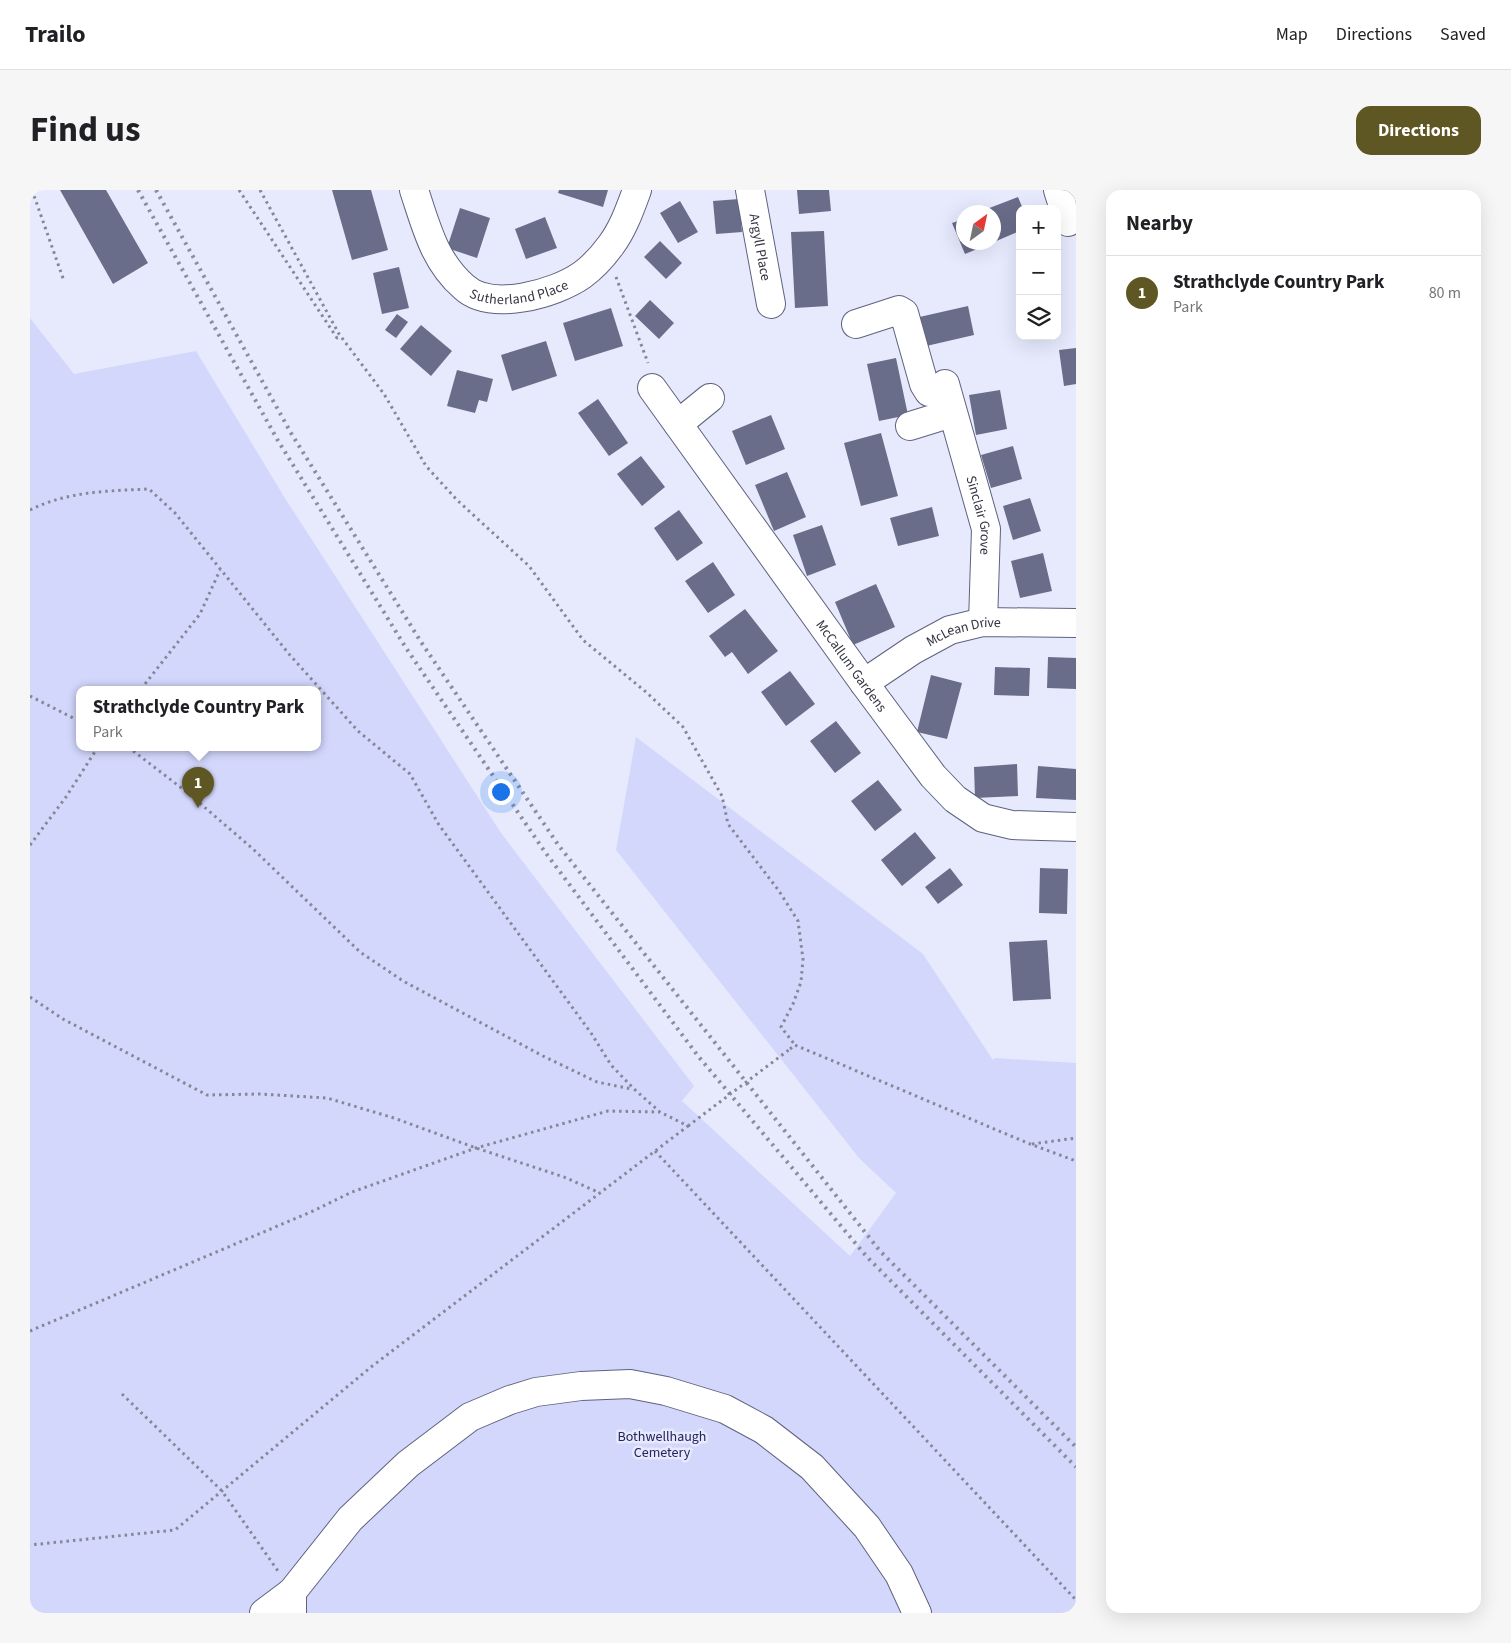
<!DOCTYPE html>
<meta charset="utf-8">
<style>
body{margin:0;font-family:"Source Sans 3",sans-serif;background:#f6f6f6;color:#202124}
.controls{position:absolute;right:15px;top:15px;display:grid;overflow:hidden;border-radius:10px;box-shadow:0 5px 20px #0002}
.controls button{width:45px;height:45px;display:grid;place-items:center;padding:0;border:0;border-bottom:1px solid #e0e0e0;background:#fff;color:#202124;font:25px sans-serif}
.compass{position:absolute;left:926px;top:15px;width:45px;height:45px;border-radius:50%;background:#fff;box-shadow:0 5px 20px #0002;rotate:33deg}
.you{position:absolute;left:470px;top:601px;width:18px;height:18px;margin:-12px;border:4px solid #fff;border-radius:50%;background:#1a73e8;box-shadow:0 0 0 8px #1a73e833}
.badge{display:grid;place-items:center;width:32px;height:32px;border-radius:50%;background:#5f5723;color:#fff;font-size:16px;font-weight:700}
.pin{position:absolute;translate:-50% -41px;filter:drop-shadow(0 1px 2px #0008)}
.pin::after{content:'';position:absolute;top:26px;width:18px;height:15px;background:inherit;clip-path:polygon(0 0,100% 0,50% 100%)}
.popup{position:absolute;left:46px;top:496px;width:245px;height:65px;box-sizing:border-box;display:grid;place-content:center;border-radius:10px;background:#fff;filter:drop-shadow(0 1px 4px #0005);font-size:16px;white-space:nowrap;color:#757577}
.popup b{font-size:19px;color:#202124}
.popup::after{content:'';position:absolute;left:50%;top:100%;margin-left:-10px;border:10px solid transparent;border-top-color:#fff}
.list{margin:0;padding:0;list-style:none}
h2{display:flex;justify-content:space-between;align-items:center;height:65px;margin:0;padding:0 20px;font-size:21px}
h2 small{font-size:16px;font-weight:400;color:#757577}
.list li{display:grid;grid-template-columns:32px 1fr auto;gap:15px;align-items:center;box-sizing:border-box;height:75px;padding:0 20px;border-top:1px solid #e0e0e0}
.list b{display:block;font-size:19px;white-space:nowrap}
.list p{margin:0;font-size:16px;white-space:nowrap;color:#757577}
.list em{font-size:16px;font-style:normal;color:#757577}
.icon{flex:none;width:28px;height:28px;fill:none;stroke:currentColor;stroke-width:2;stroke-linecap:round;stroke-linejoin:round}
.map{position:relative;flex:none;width:1046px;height:1423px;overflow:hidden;border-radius:15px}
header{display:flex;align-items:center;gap:30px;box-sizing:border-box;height:70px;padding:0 25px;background:#fff;border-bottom:1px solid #e0e0e0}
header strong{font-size:24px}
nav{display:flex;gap:28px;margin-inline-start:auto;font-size:18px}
.intro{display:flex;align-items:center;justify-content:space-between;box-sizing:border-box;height:120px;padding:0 30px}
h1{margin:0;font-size:35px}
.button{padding:12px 22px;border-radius:15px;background:#5f5723;color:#fff;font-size:18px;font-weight:700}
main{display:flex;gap:30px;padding:0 30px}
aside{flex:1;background:#fff;border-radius:15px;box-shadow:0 5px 20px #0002}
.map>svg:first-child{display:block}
.green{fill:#d3d7fc;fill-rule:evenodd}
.building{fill:#6a6d89}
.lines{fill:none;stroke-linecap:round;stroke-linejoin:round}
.minor-casing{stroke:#5f627e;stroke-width:30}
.path{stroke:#858797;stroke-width:3;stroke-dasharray:2.5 4;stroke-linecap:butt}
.minor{stroke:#fff;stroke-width:28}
.rail{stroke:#8b8d9c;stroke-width:4;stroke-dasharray:2.5 5;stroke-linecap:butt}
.path-bridge{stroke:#858797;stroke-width:3;stroke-dasharray:2.5 4;stroke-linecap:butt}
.labels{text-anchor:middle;stroke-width:5;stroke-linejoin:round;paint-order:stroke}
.street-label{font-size:14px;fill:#343542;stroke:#e7eafd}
.park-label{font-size:14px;fill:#25235f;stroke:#e7eafd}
</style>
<header>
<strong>Trailo</strong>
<nav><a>Map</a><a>Directions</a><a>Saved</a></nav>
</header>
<div class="intro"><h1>Find us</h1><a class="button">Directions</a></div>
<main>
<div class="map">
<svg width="1046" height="1423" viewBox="0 0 1046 1423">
<rect width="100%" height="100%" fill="#e7eafd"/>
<!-- green -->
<path class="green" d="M0,128L44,184L166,161L253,305L471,643L664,896L652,911L820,1066L866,1003L829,968L586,660L606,547L893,764L963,870L965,868L1046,873V1423H0ZM49,499H287V557H49Z"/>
<!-- building -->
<path class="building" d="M30,0H76L118,73L83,94Z
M302,0H341L358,60L322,70Z
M529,0H578L573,17L528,3Z
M767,0H799L801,21L769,24Z
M988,7L993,19H990V41L964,52V22H949Z
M709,9L712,42L686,44L683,11Z
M650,11L668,42L648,53L630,23Z
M430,18L460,28L447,68L417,58Z
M515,27L527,58L496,69L485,39Z
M934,29V52L962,53L935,64L922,33Z
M794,41L798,116L765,118L761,42Z
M630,51L652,73L636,89L614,67Z
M369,77L379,118L352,124L343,83Z
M620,110L644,133L629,149L605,126Z
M938,116L944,145L892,157L885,128Z
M581,118L593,156L545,171L533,133Z
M367,124L378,132L366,148L355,140Z
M391,135L422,161L401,186L370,159Z
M516,151L527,186L482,201L471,165Z
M1046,158V194L1034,196L1029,160Z
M866,168L878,225L849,231L837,174Z
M427,180L463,189L457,212L449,210L445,223L417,216Z
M970,200L977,239L946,245L939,205Z
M568,209L598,253L579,266L548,223Z
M741,225L755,259L716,275L702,241Z
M851,243L868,306L831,316L814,253Z
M983,256L992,289L961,298L951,265Z
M611,266L635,297L612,316L587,284Z
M757,282L776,327L744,341L725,295Z
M1000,308L1011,341L983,350L973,316Z
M902,317L909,346L868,356L860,328Z
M649,320L673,353L647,371L624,338Z
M792,335L806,375L777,386L763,345Z
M1013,363L1022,401L990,408L981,371Z
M683,372L705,405L678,423L655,391Z
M846,394L865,437L823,455L805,412Z
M715,419L748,461L718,484L702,462L695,467L679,446Z
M1018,467L1046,468V499L1017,498Z
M965,477L1000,478L999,506L964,505Z
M760,481L785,514L756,536L731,502Z
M901,485L932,493L917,549L887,542Z
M806,531L831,563L805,583L780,551Z
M987,574L988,606L945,608L944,577Z
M1008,576L1046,579V610L1006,608Z
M848,590L872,620L845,641L821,611Z
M885,642L906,668L872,696L851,670Z
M920,678L933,695L908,714L895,697Z
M1010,678L1038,679L1037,724L1009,723Z
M1017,750L1021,809L983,811L979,752Z"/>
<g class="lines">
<!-- minor casing -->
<g class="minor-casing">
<g id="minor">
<path id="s1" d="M384,0C396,36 404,71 434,97C461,122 525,104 552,85C563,77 573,66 581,55C593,39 600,19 607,0"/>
<path id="s2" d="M720,0L741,114"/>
<path d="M1028,0L1038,32"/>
<path d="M826,134L869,120L874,123L894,194L899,202L915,196"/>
<path id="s3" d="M915,194L956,339L953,432"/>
<path id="s4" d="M622,198L834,493L903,586L925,609L953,628L982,635L1046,637"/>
<path d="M648,234L680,208"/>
<path d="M880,236L922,223"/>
<path id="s5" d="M834,493L883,460L920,440L953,432L1046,433"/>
<path d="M234,1423L262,1402"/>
<path d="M262,1423V1402L320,1329L378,1274L440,1227L480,1210L506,1202L551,1196L600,1194L636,1201L695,1219L734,1240L782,1277L837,1337L869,1384L887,1423"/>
</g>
</g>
<!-- path -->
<path class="path" d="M2,0L34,91
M209,0L307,148L309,145
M230,0L309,144L354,204L396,276L427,310L499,376L553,450L616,502L653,537L692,606L698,634L749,701L768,731L773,769L771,792L763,814L751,837L765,855
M586,87L618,173
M0,320C38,301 78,301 119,299L145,323L259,464L328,541L380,584L409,635L561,843L581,875L604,899L630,922
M111,499L170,424L190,380
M0,506L49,531
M98,557L158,603L223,659L330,762L373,791L513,866L567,892L602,899
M0,655L36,607L68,557
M0,807L33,829L177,905L229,904L297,908L364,928L446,958L534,987L570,1003
M760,859L765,855L1000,954L1046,971
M1002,954L1046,948
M625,961L1046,1410
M0,1141L283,1021L322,1002L446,958L578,921L630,922L658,936L341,1177L145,1340L0,1355
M92,1204L192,1301L248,1381"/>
<!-- minor -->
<use href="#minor" class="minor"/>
<!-- rail -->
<path class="rail" d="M108,0L247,249L376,458L515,662L668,866L837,1067L1046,1277
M126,0L261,243L391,452L529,656L850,1061L1046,1257"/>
<!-- path-bridge -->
<path class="path-bridge" d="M658,936L760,859"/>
</g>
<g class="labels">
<!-- street labels -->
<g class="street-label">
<text dy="5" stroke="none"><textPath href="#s2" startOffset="58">Argyll Place</textPath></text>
<text dy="5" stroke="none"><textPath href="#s1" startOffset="169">Sutherland Place</textPath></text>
<text dy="5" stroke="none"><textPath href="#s3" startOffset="136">Sinclair Grove</textPath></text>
<text dy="5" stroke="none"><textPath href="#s5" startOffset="114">McLean Drive</textPath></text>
<text dy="5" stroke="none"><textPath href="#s4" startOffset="342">McCallum Gardens</textPath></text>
</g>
<!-- park labels -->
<g class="park-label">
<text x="632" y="1251">Bothwellhaugh<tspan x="632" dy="16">Cemetery</tspan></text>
</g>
</g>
</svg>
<div class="controls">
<button>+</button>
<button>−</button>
<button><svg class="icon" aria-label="layers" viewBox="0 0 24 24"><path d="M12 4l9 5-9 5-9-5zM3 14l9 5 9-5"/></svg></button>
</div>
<svg class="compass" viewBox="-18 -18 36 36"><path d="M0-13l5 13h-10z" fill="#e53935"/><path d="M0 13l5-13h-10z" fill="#757577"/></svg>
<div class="you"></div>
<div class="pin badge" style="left:168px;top:618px">1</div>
<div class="popup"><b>Strathclyde Country Park</b>Park</div>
</div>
<aside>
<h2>Nearby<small></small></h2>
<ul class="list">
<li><span class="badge">1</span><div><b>Strathclyde Country Park</b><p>Park</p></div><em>80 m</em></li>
</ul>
</aside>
</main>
